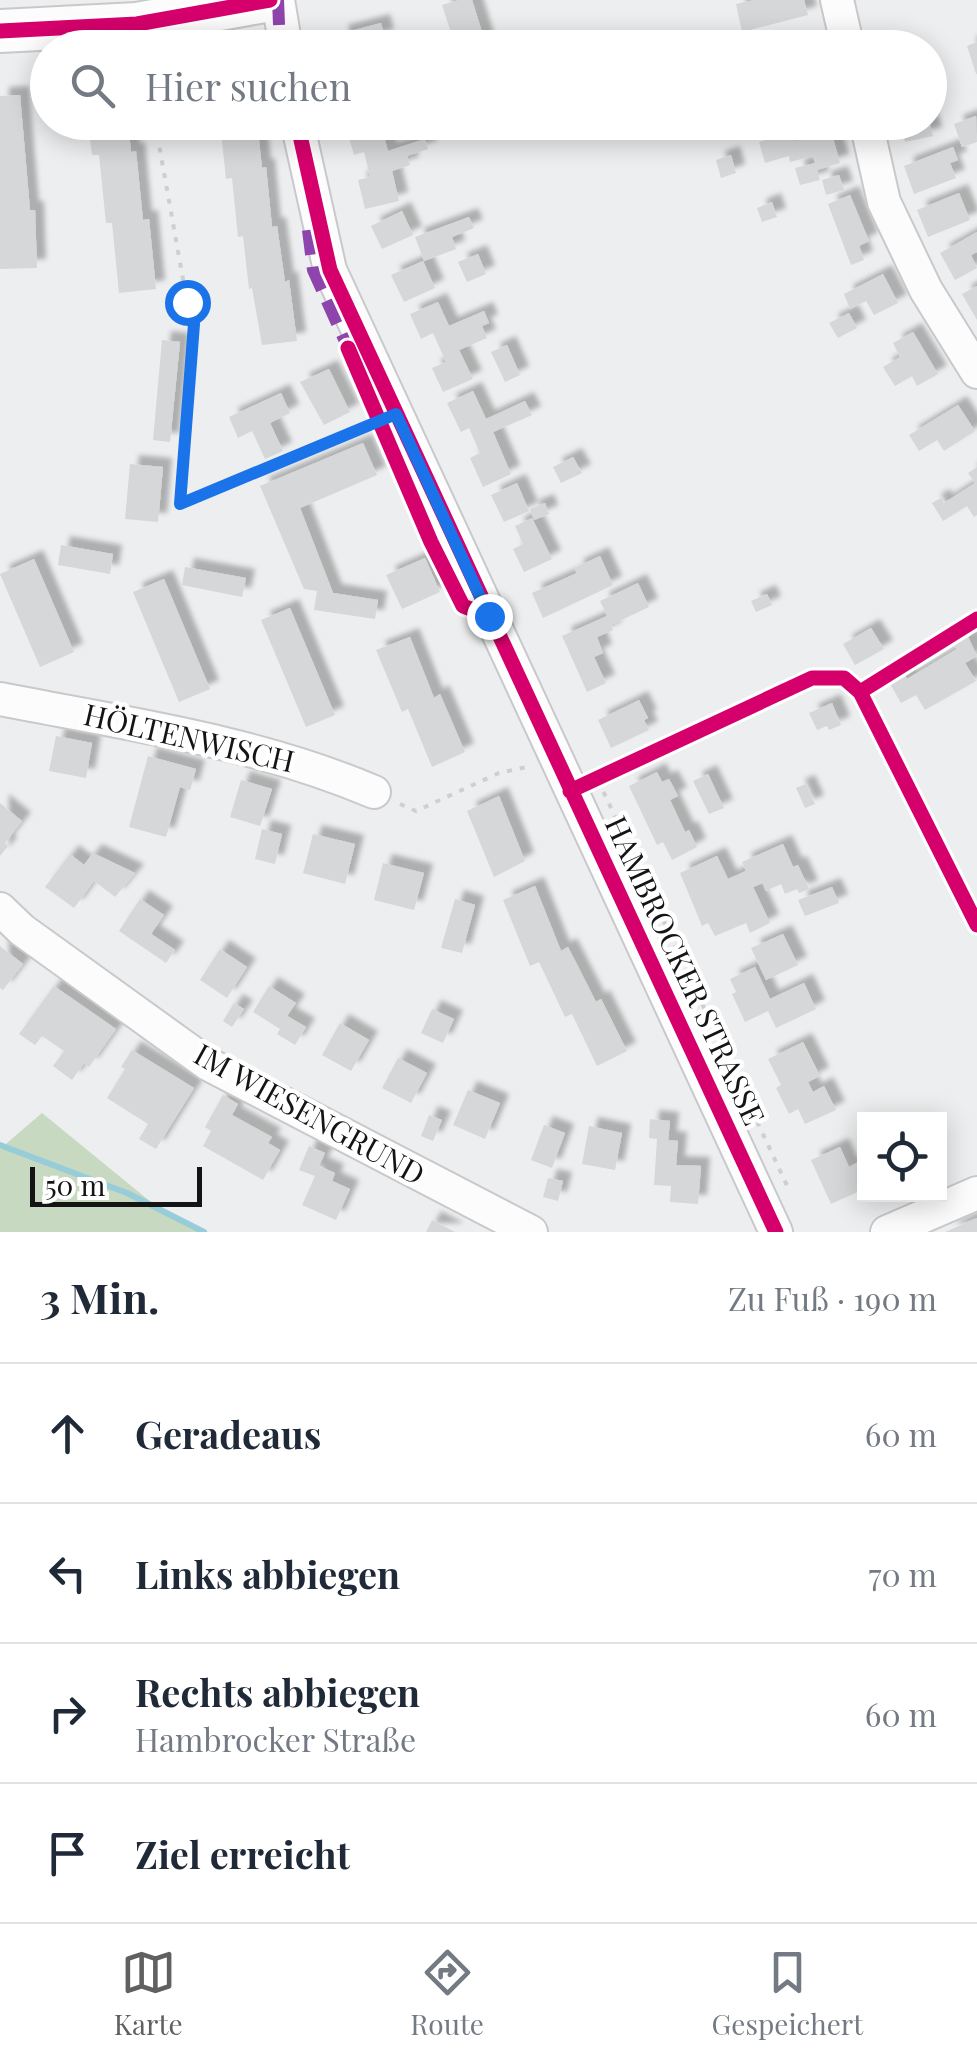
<!DOCTYPE html>
<html lang="de">
<meta charset="utf-8">
<style>
body{margin:0;font-family:"Playfair Display",serif;background:#f6f6f7;color:#1f2937}
.controls{position:absolute;right:30px;bottom:30px;display:grid;overflow:hidden;border-radius:0px;box-shadow:0 5px 25px #0003}
.controls button{width:90px;height:90px;display:grid;place-items:center;padding:0;border:0;border-bottom:2px solid #e0e1e3;background:#fff;color:#1f2937;font:50px sans-serif}
.scale{position:absolute;left:30px;bottom:25px;width:172px;box-sizing:border-box;padding-left:10px;border:5px solid #141415;border-top:0;font-size:28px;line-height:35px;white-space:nowrap;color:#141415;-webkit-text-stroke:8px #fff;paint-order:stroke}
.stop{position:absolute;width:30px;height:30px;margin:-22px;border:8px solid #1a73e8;border-radius:50%;background:#fff}
.stop.end{background:#1a73e8;border-color:#fff;box-shadow:0 2px 10px #0008}
.list{margin:0;padding:0;list-style:none}
h2{display:flex;justify-content:space-between;align-items:center;height:130px;margin:0;padding:0 40px;font-size:42px}
h2 small{font-size:32px;font-weight:400;color:#747a83}
.list li{display:grid;grid-template-columns:65px 1fr auto;gap:30px;align-items:center;box-sizing:border-box;height:140px;padding:0 40px;border-top:2px solid #e0e1e3}
.list b{display:block;font-size:38px;white-space:nowrap}
.list p{margin:0;font-size:32px;white-space:nowrap;color:#747a83}
.list em{font-size:32px;font-style:normal;color:#747a83}
.icon{flex:none;width:55px;height:55px;fill:none;stroke:currentColor;stroke-width:2;stroke-linecap:round;stroke-linejoin:round}
.map{position:relative;flex:none;width:977px;height:1232px;overflow:hidden}
.search{position:absolute;background:#fff;box-shadow:0 5px 25px #0003;left:30px;right:30px;top:30px;height:110px;display:flex;align-items:center;gap:25px;box-sizing:border-box;padding:0 35px;border-radius:55px;color:#747a83;font-size:38px}
.sheet{height:690px;background:#fff}
nav{display:flex;justify-content:space-around;align-items:center;box-sizing:border-box;height:140px;border-top:2px solid #e0e1e3;background:#fff;font-size:28px;color:#747a83}
nav a{display:grid;justify-items:center;gap:5px}
nav .on{color:#606061}
.map>svg:first-child{display:block}
.green{fill:#c7d9c0}
.lines{fill:none;stroke-linecap:round;stroke-linejoin:round}
.stream{stroke:#97ccd9;stroke-width:6}
.building{fill:#d6d7d8;filter:url(#shadow)}
.minor-casing{stroke:#c9c9cb;stroke-width:36}
.major-casing{stroke:#c9c9cb;stroke-width:46}
.path{stroke:#cecfd0;stroke-width:4;stroke-dasharray:5 8;stroke-linecap:butt}
.minor{stroke:#fcfcfd;stroke-width:32}
.major{stroke:#fcfcfd;stroke-width:42}
.quiet{stroke:#8e44ad;stroke-width:12;stroke-dasharray:25 12;stroke-linecap:butt}
.cycleway-casing{stroke:#fff;stroke-width:21}
.cycleway{stroke:#d6006c;stroke-width:15}
.route{stroke:#1a73e8;stroke-width:12}
.labels{text-anchor:middle;stroke-width:9;stroke-linejoin:round;paint-order:stroke}
.street-label{font-size:30px;fill:#141415;stroke:#fff}
</style>
<div class="map">
<svg width="977" height="1232" viewBox="0 0 977 1232">
<defs>
<filter id="shadow"><feDropShadow dx="9" dy="-9" stdDeviation="2.5" flood-color="#0004"/></filter>
</defs>
<rect width="100%" height="100%" fill="#edeeef"/>
<!-- green -->
<path class="green" d="M42,1113L157,1207L204,1232H0V1149Z"/>
<g class="lines">
<!-- stream -->
<path class="stream" d="M0,1145L127,1193L204,1232"/>
</g>
<!-- building -->
<path class="building" d="M459,0H472L487,48H456L442,5Z
M754,0H804L808,15L742,32L736,4Z
M381,23L385,38L366,43L367,48H343L339,34Z
M977,42V74H976L967,46Z
M20,95L30,210H35L37,268L0,269V96Z
M976,116L977,142L962,147L954,124Z
M88,122H128L131,152L136,151L143,220L149,219L156,289L119,293L112,223H106L99,155H92Z
M220,122H257L262,168L266,167L272,227L277,226L285,282L289,280L297,341L262,345L252,288L249,289L243,236L238,237L232,178L226,179Z
M364,122H380L388,151L425,139L428,149L407,156L410,165L392,171L399,201L365,209L358,180L370,177L364,152L354,155L346,127Z
M894,122H929L933,136L905,142L903,132L897,134Z
M831,131L840,163L817,170L820,180L800,185L795,168L815,163L813,156L790,162L789,156L765,163L759,142L792,132L794,141Z
M953,147L958,160L950,163L956,178L914,194L904,166Z
M731,155L736,173L721,178L716,160Z
M839,175L844,190L826,195L822,180Z
M959,193L970,220L928,237L917,210Z
M850,195L869,241L859,246L864,260L851,265L828,204Z
M772,202L777,217L762,222L757,208Z
M402,211L413,235L382,249L371,226Z
M469,217L474,228L452,237L456,249L424,261L415,237Z
M977,232V252L971,255L977,268L955,280L940,253Z
M478,254L486,274L467,282L458,262Z
M423,261L435,288L404,302L391,275Z
M883,274L898,303L874,315L866,301L850,309L844,294Z
M977,286V320L962,294Z
M438,302L449,326L484,311L489,323L482,326L487,338L459,350L473,379L443,392L432,368L446,362L433,333L421,339L410,314Z
M849,313L857,328L838,338L829,323Z
M913,332L938,374L917,386L912,376L895,386L883,367L900,357L893,343Z
M162,340L180,342L170,442L153,440Z
M507,345L520,375L505,382L491,352Z
M329,369L350,412L324,425L300,382Z
M473,391L486,419L525,401L532,415L493,432L511,474L483,487L470,458L480,453L469,428L461,432L447,403Z
M281,393L290,413L270,423L283,451L265,459L252,431L238,438L229,417Z
M958,405L975,431L944,451L937,440L919,451L909,435Z
M363,443L377,475L300,508L333,593L378,600L375,619L314,610L317,591L304,589L260,486Z
M573,457L582,473L561,483L553,467Z
M130,464L163,467L158,522L125,519Z
M977,467V515L974,517L967,506L943,521L932,503L941,498L944,503L975,483L968,473Z
M517,483L529,511L504,522L491,495Z
M545,503L549,514L534,520L530,509Z
M532,518L552,559L524,572L513,549L523,544L515,526Z
M61,545L113,554L110,574L58,565Z
M600,556L613,585L543,618L532,593L577,573L574,568Z
M425,558L440,592L402,609L386,575Z
M34,559L74,652L40,667L0,574Z
M185,567L246,578L242,597L182,585Z
M164,579L210,689L179,702L133,592Z
M638,583L649,607L611,625L613,630L597,637L603,653L594,657L606,683L587,692L562,636L607,616L600,601Z
M767,594L772,605L756,612L751,601Z
M290,608L335,715L306,727L261,620Z
M871,628L884,649L855,665L843,644Z
M410,637L434,698L440,694L465,752L432,767L408,709L402,712L376,650Z
M968,637L977,656L965,663L976,681L925,710L916,695L901,703L889,682L904,673L907,679L957,649L954,645Z
M639,700L648,718L644,720L649,730L611,748L598,720Z
M832,703L841,725L829,730L827,726L817,730L809,713Z
M56,736L92,743L86,778L49,771Z
M148,756L196,769L190,790L180,787L166,837L129,827Z
M657,772L662,782L669,779L678,796L670,800L685,832L689,830L697,847L672,860L663,842L657,845L629,786Z
M708,774L724,808L709,814L693,781Z
M241,780L272,789L260,826L230,817Z
M806,784L815,804L805,808L796,788Z
M499,796L525,861L494,877L467,811Z
M0,803L22,821L5,843L8,846L0,856Z
M262,829L282,834L275,864L255,859Z
M313,834L355,844L345,884L303,873Z
M783,844L793,867L798,865L809,889L799,893L797,889L785,894L781,884L766,891L763,883L753,887L770,923L750,933L746,923L715,936L708,923L702,926L680,873L717,856L728,879L746,871L742,862Z
M93,853L135,873L115,897L94,881L74,908L45,887L70,854L84,865Z
M383,863L424,873L414,910L374,900Z
M535,886L561,951L568,947L596,1002L601,999L627,1051L597,1066L572,1014L565,1017L539,962L530,966L503,900Z
M832,887L839,903L805,916L798,900Z
M140,899L164,915L151,934L175,950L166,963L119,931Z
M455,899L475,905L462,953L441,948Z
M783,934L798,965L766,980L751,948Z
M0,946L23,964L3,990L0,988Z
M220,949L247,967L227,998L200,980Z
M755,967L770,999L804,983L816,1009L776,1028L768,1011L745,1022L732,994L736,992L730,979Z
M54,986L116,1029L89,1067L84,1063L72,1080L53,1066L64,1051L42,1036L35,1045L19,1034Z
M269,986L296,1003L287,1016L306,1027L295,1045L277,1034L280,1029L253,1012Z
M234,1003L244,1009L232,1027L223,1021Z
M432,1009L454,1019L443,1043L421,1033Z
M340,1023L369,1040L351,1071L322,1055Z
M803,1042L820,1076L808,1082L813,1092L824,1086L836,1110L805,1124L798,1109L789,1114L776,1088L781,1085L768,1059Z
M132,1050L194,1088L156,1149L139,1139L148,1124L107,1098L125,1069L121,1067Z
M398,1058L427,1073L411,1103L382,1088Z
M468,1090L500,1103L485,1139L453,1125Z
M223,1095L238,1104L232,1115L272,1137L268,1143L280,1150L263,1180L203,1146L211,1131L205,1127Z
M429,1115L442,1120L433,1141L421,1136Z
M650,1119L670,1121L668,1140L678,1141L676,1165L701,1166L698,1204L670,1202L671,1186L654,1185L657,1139L649,1138Z
M544,1125L565,1133L552,1168L531,1160Z
M589,1126L622,1133L615,1170L582,1164Z
M309,1146L325,1153L319,1166L335,1173L332,1181L350,1189L336,1220L302,1205L315,1176L299,1170Z
M840,1147L849,1167L864,1159V1189L831,1204L811,1160Z
M548,1178L563,1181L558,1201L543,1197Z
M977,1218V1232H945Z
M432,1220L455,1232H426Z"/>
<g class="lines">
<!-- minor casing -->
<g class="minor-casing">
<path id="minor" d="M278,0L286,48
M837,0L848,48
M297,122L330,270L776,1232
M866,122L884,202L926,290L977,372
M0,699C127,724 254,741 374,792
M0,909L22,930L208,1064L531,1232
M887,1232L977,1193"/>
</g>
<!-- major casing -->
<g class="major-casing">
<path id="major" d="M0,31L137,24L270,0"/>
</g>
<!-- path -->
<path class="path" d="M155,122L187,302L194,324L180,504L374,423
M598,780L790,1192
M400,804L416,811L499,773L531,766"/>
<!-- minor -->
<use href="#minor" class="minor"/>
<!-- major -->
<use href="#major" class="major"/>
<!-- quiet -->
<path class="quiet" d="M278,0L280,48
M308,230L313,270L352,357"/>
<!-- cycleway casing -->
<g class="cycleway-casing">
<path id="cycleway" d="M0,31L137,24L270,0
M297,122L330,270L776,1232
M348,348L431,542L463,606L489,616
M977,619L860,692L977,925
M570,791L812,678H844L860,692"/>
</g>
<!-- cycleway -->
<use href="#cycleway" class="cycleway"/>
</g>
<g class="lines">
<!-- route -->
<path class="route" d="M187,302L194,324L180,504L396,414L489,616"/>
</g>
<g class="labels">
<!-- street labels -->
<g class="street-label">
<text transform="translate(189 739) rotate(13)" y="10">HÖLTENWISCH</text>
<text transform="translate(684 971) rotate(65)" y="10">HAMBROCKER STRASSE</text>
<text transform="translate(309 1115) rotate(29)" y="10">IM WIESENGRUND</text>
</g>
</g>
</svg>
<div class="controls">
<button><svg class="icon" aria-label="locate" viewBox="0 0 24 24"><circle cx="12" cy="12" r="6"/><path d="M12 2v4M12 18v4M2 12h4M18 12h4"/></svg></button>
</div>
<div class="scale">50 m</div>
<div class="stop" style="left:187px;top:302px"></div>
<div class="stop end" style="left:489px;top:616px"></div>
<div class="search"><svg class="icon" aria-label="search" viewBox="0 0 24 24"><circle cx="10" cy="10" r="6"/><path d="M15 15l6 6"/></svg>Hier suchen</div>
</div>
<section class="sheet">
<h2>3 Min.<small>Zu Fuß · 190 m</small></h2>
<ul class="list">
<li><svg class="icon" aria-label="ahead" viewBox="0 0 24 24"><path d="M12 20V5M6 11l6-6 6 6"/></svg><div><b>Geradeaus</b></div><em>60 m</em></li>
<li><svg class="icon" aria-label="left" viewBox="0 0 24 24"><path d="M17 20v-9H6M10 6l-5 5 5 5"/></svg><div><b>Links abbiegen</b></div><em>70 m</em></li>
<li><svg class="icon" aria-label="right" viewBox="0 0 24 24"><path d="M7 20v-9h11M14 6l5 5-5 5"/></svg><div><b>Rechts abbiegen</b><p>Hambrocker Straße</p></div><em>60 m</em></li>
<li><svg class="icon" aria-label="arrive" viewBox="0 0 24 24"><path d="M6 21V4h12l-3 4 3 4H6"/></svg><div><b>Ziel erreicht</b></div></li>
</ul>
</section>
<nav>
<a class="on"><svg class="icon" aria-label="map" viewBox="0 0 24 24"><path d="M3 6l6-2 6 2 6-2v14l-6 2-6-2-6 2zM9 4v14M15 6v14"/></svg>Karte</a>
<a><svg class="icon" aria-label="directions" viewBox="0 0 24 24"><path d="M12 3l9 9-9 9-9-9zM9 14v-3h6M13 9l2 2-2 2"/></svg>Route</a>
<a><svg class="icon" aria-label="saved" viewBox="0 0 24 24"><path d="M7 4h10v16l-5-4-5 4z"/></svg>Gespeichert</a>
</nav>
